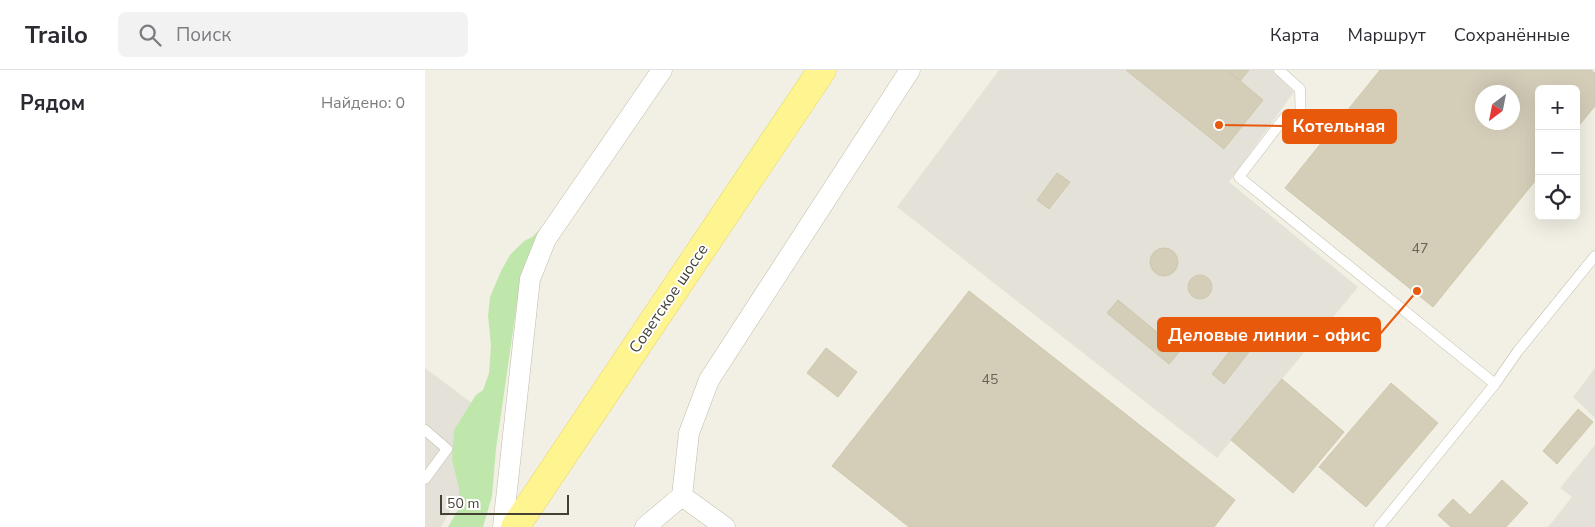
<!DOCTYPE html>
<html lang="ru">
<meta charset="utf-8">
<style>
body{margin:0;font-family:"Nunito Sans",sans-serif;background:#f2f2f3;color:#2b2b33}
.controls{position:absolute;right:15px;top:15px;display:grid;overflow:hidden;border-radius:8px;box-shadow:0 5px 20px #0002}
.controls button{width:45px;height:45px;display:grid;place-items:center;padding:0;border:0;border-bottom:1px solid #e1e1e2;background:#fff;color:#2b2b33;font:25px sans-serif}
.compass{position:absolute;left:1050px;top:15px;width:45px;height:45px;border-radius:50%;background:#fff;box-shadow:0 5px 20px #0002;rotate:212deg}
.scale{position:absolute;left:15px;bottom:12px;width:129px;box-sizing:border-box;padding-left:5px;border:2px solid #444134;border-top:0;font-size:14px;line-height:18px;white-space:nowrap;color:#444134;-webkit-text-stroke:4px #fff;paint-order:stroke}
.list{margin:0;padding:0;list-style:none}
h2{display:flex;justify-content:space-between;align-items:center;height:65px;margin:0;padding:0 20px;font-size:21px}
h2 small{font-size:16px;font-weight:400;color:#7c7c81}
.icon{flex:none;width:28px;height:28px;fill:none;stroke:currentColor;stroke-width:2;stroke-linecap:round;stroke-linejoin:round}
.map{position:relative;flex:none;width:1170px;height:457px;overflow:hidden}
header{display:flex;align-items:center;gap:30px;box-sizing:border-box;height:70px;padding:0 25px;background:#fff;border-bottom:1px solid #e1e1e2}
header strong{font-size:24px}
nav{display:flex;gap:28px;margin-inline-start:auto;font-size:18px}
.search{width:350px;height:45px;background:#f2f2f3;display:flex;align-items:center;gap:12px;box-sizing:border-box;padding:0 18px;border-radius:8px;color:#7c7c81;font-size:19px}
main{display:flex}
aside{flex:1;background:#fff}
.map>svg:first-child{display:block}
.industrial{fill:#e4e1d9}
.green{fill:#c0e7ab}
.building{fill:#d4ceb9;stroke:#cec8ac;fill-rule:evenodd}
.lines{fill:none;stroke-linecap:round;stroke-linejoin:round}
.lane-casing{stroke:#c0bda9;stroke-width:11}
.street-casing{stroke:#c0bda9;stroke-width:21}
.primary-casing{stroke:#e4d75f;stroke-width:29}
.lane{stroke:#fff;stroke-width:10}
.street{stroke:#fff;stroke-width:20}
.primary{stroke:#fff590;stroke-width:28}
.labels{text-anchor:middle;stroke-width:4;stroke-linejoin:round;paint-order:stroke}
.number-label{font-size:14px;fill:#686455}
.street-label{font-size:16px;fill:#444134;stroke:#fff}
.leader{fill:none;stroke:#e8590c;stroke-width:2}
.callout-dot{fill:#e8590c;stroke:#fff;stroke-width:2}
.callout{fill:#e8590c;stroke:#e8590c;stroke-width:2}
.callout-label{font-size:18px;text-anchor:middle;font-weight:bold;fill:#fff}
</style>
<header>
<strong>Trailo</strong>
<div class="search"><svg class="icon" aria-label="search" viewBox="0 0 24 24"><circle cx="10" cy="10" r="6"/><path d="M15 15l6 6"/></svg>Поиск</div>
<nav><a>Карта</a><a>Маршрут</a><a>Сохранённые</a></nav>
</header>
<main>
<aside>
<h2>Рядом<small>Найдено: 0</small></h2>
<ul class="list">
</ul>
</aside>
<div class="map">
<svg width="1170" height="457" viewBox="0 0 1170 457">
<rect width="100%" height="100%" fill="#f2f0e4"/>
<!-- industrial -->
<path class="industrial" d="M574,0H848L869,22L804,112L933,217L792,388L472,137Z
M0,298L71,351L64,371L16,457H0Z
M1170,298V348L1148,327Z
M1170,375V457H1123L1147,427L1135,418Z"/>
<!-- green -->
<path class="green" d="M120,157V161L93,226L71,379L67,426L58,457H23L34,438V418L27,390L29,360L51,325L58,320L64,303L66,275L63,246L65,227L76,201L85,185L99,171L107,167L116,158Z"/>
<!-- building -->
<path class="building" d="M701,0H802L838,30L799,79Z
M802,0H824L815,11Z
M955,0H1166L1170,3V36L1151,59V19H1114V106L1008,237L860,118ZM1058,22H1088V52H1058Z
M632,103L645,112L624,139L612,130Z
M725 192a14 14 0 1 1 28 0a14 14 0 1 1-28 0Z
M763 217a12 12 0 1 1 24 0a12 12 0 1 1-24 0Z
M544,221L810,430L789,457H484L407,396Z
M693,230L755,281L744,294L682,243Z
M814,269L827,278L799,314L787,304Z
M401,278L432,302L413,327L382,303Z
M857,309L919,362L868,423L806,370Z
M966,313L1013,353L941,437L894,397Z
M1153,339L1168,352L1132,394L1118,381Z
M1077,410L1103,433L1081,457H1026L1013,445L1028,429L1045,445Z"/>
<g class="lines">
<!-- lane casing -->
<g class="lane-casing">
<path id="lane" d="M854,0L875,19L876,56
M860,47L814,107L1070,314
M0,360L22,379L0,409
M954,457L1070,314L1093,281L1170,186"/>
</g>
<!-- street casing -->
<g class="street-casing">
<path id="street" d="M257,426L300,457
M78,457L105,209L121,169L237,0
M220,457L257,426L264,363L284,310L485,0"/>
</g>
<!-- primary casing -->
<g class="primary-casing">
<path id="primary" d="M90,457L397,0"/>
</g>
<!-- lane -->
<use href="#lane" class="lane"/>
<!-- street -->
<use href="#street" class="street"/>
<!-- primary -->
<use href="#primary" class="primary"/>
</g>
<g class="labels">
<!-- number labels -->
<g class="number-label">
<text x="995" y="183">47</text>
<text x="565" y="314">45</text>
</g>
<!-- street labels -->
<g class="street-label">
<text transform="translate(243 228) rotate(-56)" y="6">Советское шоссе</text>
</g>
</g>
<!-- callouts -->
<path class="leader" d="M794 55L858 56M992 221L955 264"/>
<g class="callout-dot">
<circle cx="794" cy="55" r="5"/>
<circle cx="992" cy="221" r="5"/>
</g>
<g class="callout">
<rect x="858" y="40" width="113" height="33" rx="5"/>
<rect x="733" y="248" width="222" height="33" rx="5"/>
</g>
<g class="callout-label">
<text x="914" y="62">Котельная</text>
<text x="844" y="271">Деловые линии - офис</text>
</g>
</svg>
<div class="controls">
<button>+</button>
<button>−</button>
<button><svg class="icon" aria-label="locate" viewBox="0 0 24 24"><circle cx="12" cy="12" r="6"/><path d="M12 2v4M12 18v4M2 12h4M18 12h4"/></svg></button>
</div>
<svg class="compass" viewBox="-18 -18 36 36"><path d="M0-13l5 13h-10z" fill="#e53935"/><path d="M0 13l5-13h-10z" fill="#7c7c81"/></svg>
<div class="scale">50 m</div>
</div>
</main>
